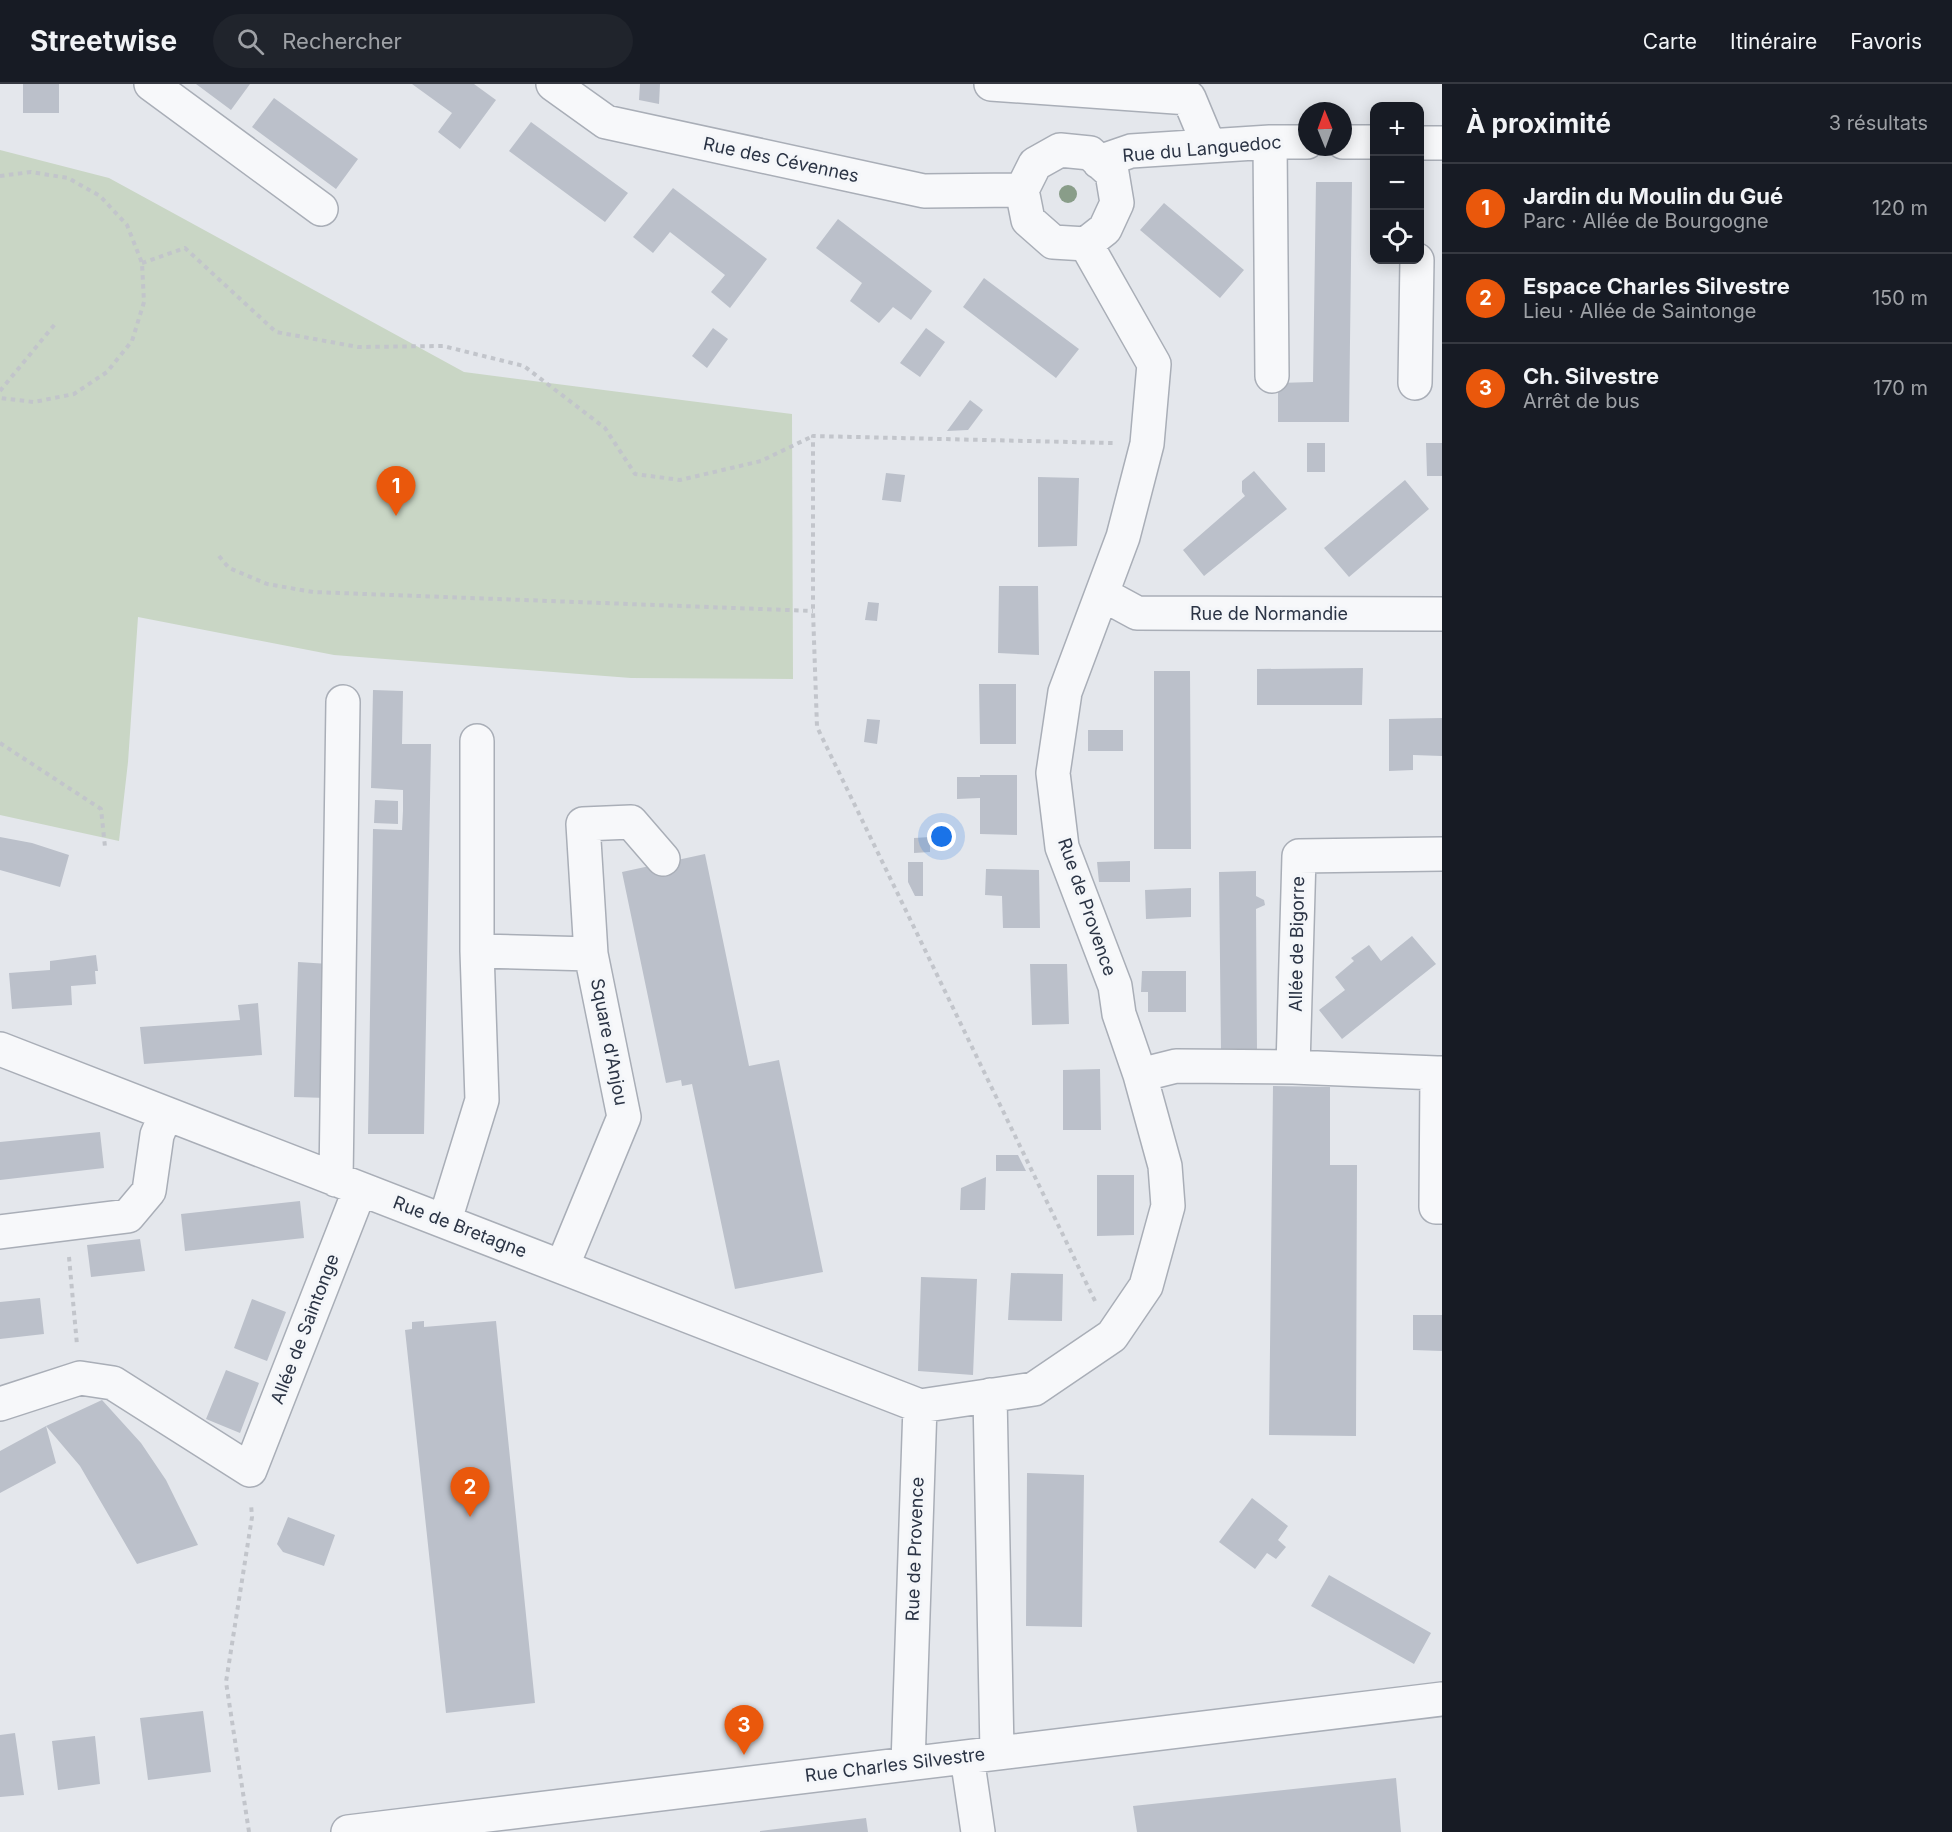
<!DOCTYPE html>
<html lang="fr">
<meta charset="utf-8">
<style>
body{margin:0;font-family:Inter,sans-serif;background:#20242c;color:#f1f3f6}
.controls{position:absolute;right:18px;top:18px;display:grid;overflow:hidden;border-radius:12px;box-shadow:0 3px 15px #0003}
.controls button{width:54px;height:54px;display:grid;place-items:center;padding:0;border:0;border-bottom:2px solid #363941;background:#171b24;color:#f1f3f6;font:30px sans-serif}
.compass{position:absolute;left:1298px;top:18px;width:54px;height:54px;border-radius:50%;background:#171b24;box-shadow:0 3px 15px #0003;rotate:359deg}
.you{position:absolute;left:942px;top:753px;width:21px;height:21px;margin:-15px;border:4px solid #fff;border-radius:50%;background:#1a73e8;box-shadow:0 0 0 9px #1a73e833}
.badge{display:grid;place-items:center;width:39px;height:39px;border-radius:50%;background:#ea580c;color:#fff;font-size:20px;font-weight:700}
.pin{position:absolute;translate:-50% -50px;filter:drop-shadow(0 2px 3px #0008)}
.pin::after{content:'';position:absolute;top:32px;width:21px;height:18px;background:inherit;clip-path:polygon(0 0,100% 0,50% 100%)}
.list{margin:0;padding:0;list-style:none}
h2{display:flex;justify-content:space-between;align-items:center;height:78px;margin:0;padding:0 24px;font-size:26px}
h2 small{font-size:20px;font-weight:400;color:#9ea1a6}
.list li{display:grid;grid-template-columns:39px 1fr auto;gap:18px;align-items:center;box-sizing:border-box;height:90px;padding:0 24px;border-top:2px solid #363941}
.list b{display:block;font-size:22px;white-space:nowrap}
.list p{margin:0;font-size:20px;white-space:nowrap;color:#9ea1a6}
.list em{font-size:20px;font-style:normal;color:#9ea1a6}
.icon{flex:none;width:33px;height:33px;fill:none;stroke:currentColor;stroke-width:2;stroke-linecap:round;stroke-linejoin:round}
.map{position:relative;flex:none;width:1442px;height:1748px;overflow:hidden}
header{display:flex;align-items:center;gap:36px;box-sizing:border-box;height:84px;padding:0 30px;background:#171b24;border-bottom:2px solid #363941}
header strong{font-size:28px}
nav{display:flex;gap:33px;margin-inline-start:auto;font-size:21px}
.search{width:420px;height:54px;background:#20242c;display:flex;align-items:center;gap:15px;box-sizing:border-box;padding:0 21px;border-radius:33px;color:#9ea1a6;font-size:22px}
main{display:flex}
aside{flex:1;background:#171b24}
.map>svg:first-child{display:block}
.green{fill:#c9d6c5}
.building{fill:#bbc0ca}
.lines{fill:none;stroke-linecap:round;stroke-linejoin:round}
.minor-casing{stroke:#a9aeb7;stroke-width:36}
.path{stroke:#c2c5cb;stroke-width:4;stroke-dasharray:4.5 4.5;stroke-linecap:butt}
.minor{stroke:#f7f8fa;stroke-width:33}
.tree{fill:#899d89}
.labels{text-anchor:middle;stroke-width:6;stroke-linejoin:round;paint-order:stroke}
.street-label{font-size:18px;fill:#2b3445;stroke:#f4f6f9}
</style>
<header>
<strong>Streetwise</strong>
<div class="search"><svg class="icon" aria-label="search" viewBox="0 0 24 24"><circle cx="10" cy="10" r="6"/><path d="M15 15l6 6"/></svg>Rechercher</div>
<nav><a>Carte</a><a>Itinéraire</a><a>Favoris</a></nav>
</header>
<main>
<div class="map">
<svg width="1442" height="1748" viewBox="0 0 1442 1748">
<rect width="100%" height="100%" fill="#e4e7ec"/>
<!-- green -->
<path class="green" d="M0,66L109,94L464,288L792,330L793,595L631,594L334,571L138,533L128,678L119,757L0,731Z"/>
<!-- building -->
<path class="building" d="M23,0H59V29H23Z
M196,0H250L231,26Z
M412,0H474L496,16L460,65L438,48L452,29Z
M640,0H660L659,20L639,16Z
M274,14L358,75L336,105L252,43Z
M531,38L628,109L605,138L509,67Z
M1316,98H1352L1349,338H1278V299L1313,298Z
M673,104L767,175L730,224L711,208L725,191L670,148L653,169L633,153Z
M1164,119L1244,186L1220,214L1140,146Z
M838,135L932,207L911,236L893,223L879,239L850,217L862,199L816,164Z
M984,194L1079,265L1056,294L963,223Z
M713,244L728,255L707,284L692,272Z
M926,244L945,258L920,293L900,279Z
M970,316L983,326L968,346L947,347Z
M1307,359H1325V388H1307Z
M1426,359H1442V392H1427Z
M1254,387L1287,425L1204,492L1183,466L1245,412L1242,408V397Z
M886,389L905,391L901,418L882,416Z
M1038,393L1079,394L1077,462L1038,463Z
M1405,396L1429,425L1349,493L1324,464Z
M999,502H1038L1039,571L998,569Z
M868,518L879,519L877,537L865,536Z
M1363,584L1362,621H1257V585Z
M1154,587H1190L1191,765H1154Z
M979,600H1016V660H980Z
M373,606L403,607L402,660H431L424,1050H368L373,745L402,746L403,727V706L371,704Z
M1442,634V672L1413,671V686L1389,687V635Z
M867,635L880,636L877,660L864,658Z
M1088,646H1123V667H1088Z
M980,691H1017V751L980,750V714L957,715V693H980Z
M375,716L398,717V740L374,739Z
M0,753L32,759L69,771L60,803L0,786Z
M930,753V768L914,769V754Z
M705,770L749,982L779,976L823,1188L735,1205L692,1000L682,1002L681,996L666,999L622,788Z
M1130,777V798H1099L1097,778Z
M908,778H923V812H915L908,798Z
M986,785L1039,786L1040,844H1003L1002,812L985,811Z
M1256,787V812L1264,816L1265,821L1256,825L1257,966H1221L1219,788Z
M1191,804V833L1146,835L1145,806Z
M1412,852L1436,880L1342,955L1319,926L1345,906L1335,893L1354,877L1351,874L1369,861L1381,877Z
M96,871L98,887H95L96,900L71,902L72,921L12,925L9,889L50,886V877Z
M298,878L329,880L327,1014L294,1013Z
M1030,880H1067L1069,940L1032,941Z
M1142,887H1186V928H1148V908H1141Z
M258,919L262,971L144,980L140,943L240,936L238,921Z
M1100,985L1101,1046H1063V986Z
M1273,1002L1330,1003V1081H1357L1356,1352L1269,1351Z
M100,1048L104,1084L0,1096V1058Z
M996,1071H1018L1026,1087H996Z
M1097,1091H1134V1151L1097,1152Z
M986,1093L985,1126H960L961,1104Z
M300,1117L304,1154L185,1167L181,1130Z
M140,1155L145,1187L91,1193L87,1161Z
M1011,1189L1063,1190L1062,1237L1008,1236Z
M921,1193L977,1195L973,1291L918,1287Z
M40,1214L44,1250L0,1255V1218Z
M252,1215L286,1228L267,1277L234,1264Z
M1413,1231H1442V1267L1413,1266Z
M424,1237V1243L496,1237L535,1619L446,1629L405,1246L412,1245V1238Z
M226,1286L259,1299L240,1349L206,1335Z
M102,1316L141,1359L166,1396L198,1461L137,1480L80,1382L46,1342Z
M46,1342L56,1379L0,1409V1367Z
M1027,1389L1084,1391L1082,1543L1026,1542Z
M1252,1414L1288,1442L1278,1456L1286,1463L1276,1475L1267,1469L1255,1485L1219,1458Z
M288,1433L335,1451L324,1482L283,1468L277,1460Z
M1329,1491L1431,1549L1414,1580L1311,1522Z
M203,1627L211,1688L148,1696L140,1634Z
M15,1649L24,1711L0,1713V1651Z
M95,1652L100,1700L58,1706L52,1657Z
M1396,1694L1401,1748H1137L1133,1722Z
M866,1734L868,1748H760V1747Z"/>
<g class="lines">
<!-- minor casing -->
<g class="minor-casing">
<path id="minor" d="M151,0L321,125
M553,0L606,38L924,107L1022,106
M991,0L1189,14L1209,62
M1270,58L1272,292
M1343,58H1374
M1420,59H1442
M1060,66L1090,69L1112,89L1117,119L1105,145L1086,160L1053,158L1028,136L1022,106L1035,80Z
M1099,78L1131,67L1270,58H1307
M1415,299L1417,176
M1102,510L1137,529L1442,530
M477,867V657
M591,870L583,740L631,738L663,775
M0,965L920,1322L1034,1305L1112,1252L1146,1202L1168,1122L1165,1082L1140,991L1119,930L1115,902L1062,763L1053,689L1065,608L1123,453L1147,360L1154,280L1086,160
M1293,983L1437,989
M1442,989H1437L1436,1123H1442
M1140,991L1176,982L1293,983L1299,772L1442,770
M336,1096L343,618
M445,1136L482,1016L477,867L591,870L624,1033L562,1183
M0,1148L128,1132L149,1107L157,1051L166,1030
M990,1311L997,1668
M0,1320L80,1294L113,1299L250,1386L360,1105
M967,1673L978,1748
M908,1680L920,1322
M348,1748L1442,1615"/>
</g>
<!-- path -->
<path class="path" d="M0,92L31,88L68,94L100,112L127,141L142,179L144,218L132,257L107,288L74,310L34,318L0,314
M142,179L185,164L276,248L358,263L443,262L524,282L605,344L635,390L680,396L761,377L813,352
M0,307L55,240
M219,472L229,484L267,500L313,508L813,527
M0,659L101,725L105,763
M69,1173L77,1261
M1095,1217L817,643L813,527V352L1113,359
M249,1748L226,1598L252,1433L251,1420"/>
<!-- minor -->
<use href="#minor" class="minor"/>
</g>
<!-- trees -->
<circle class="tree" cx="1068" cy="110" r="9"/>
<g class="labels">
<!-- street labels -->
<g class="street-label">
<text transform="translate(1202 65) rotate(-5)" y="6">Rue du Languedoc</text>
<text transform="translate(781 76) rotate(12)" y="6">Rue des Cévennes</text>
<text x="1269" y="536">Rue de Normandie</text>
<text transform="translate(1087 823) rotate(71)" y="6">Rue de Provence</text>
<text transform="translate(1297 860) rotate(-89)" y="6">Allée de Bigorre</text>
<text transform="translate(609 958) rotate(79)" y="6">Square d'Anjou</text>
<text transform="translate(460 1143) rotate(21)" y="6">Rue de Bretagne</text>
<text transform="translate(305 1245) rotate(-69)" y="6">Allée de Saintonge</text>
<text transform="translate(915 1465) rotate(-88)" y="6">Rue de Provence</text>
<text transform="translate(895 1681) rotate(-7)" y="6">Rue Charles Silvestre</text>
</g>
</g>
</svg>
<div class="controls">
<button>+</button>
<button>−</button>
<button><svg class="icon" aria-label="locate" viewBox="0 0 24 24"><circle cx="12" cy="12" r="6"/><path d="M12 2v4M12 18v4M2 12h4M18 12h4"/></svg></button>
</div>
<svg class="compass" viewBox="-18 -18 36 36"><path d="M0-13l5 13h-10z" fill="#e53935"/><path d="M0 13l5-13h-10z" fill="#9ea1a6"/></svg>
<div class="you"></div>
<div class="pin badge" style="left:396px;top:432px">1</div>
<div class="pin badge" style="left:470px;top:1433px">2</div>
<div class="pin badge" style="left:744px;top:1671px">3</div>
</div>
<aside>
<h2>À proximité<small>3 résultats</small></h2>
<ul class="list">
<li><span class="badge">1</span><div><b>Jardin du Moulin du Gué</b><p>Parc · Allée de Bourgogne</p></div><em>120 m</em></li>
<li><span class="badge">2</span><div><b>Espace Charles Silvestre</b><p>Lieu · Allée de Saintonge</p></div><em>150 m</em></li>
<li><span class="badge">3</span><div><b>Ch. Silvestre</b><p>Arrêt de bus</p></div><em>170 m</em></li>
</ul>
</aside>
</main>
